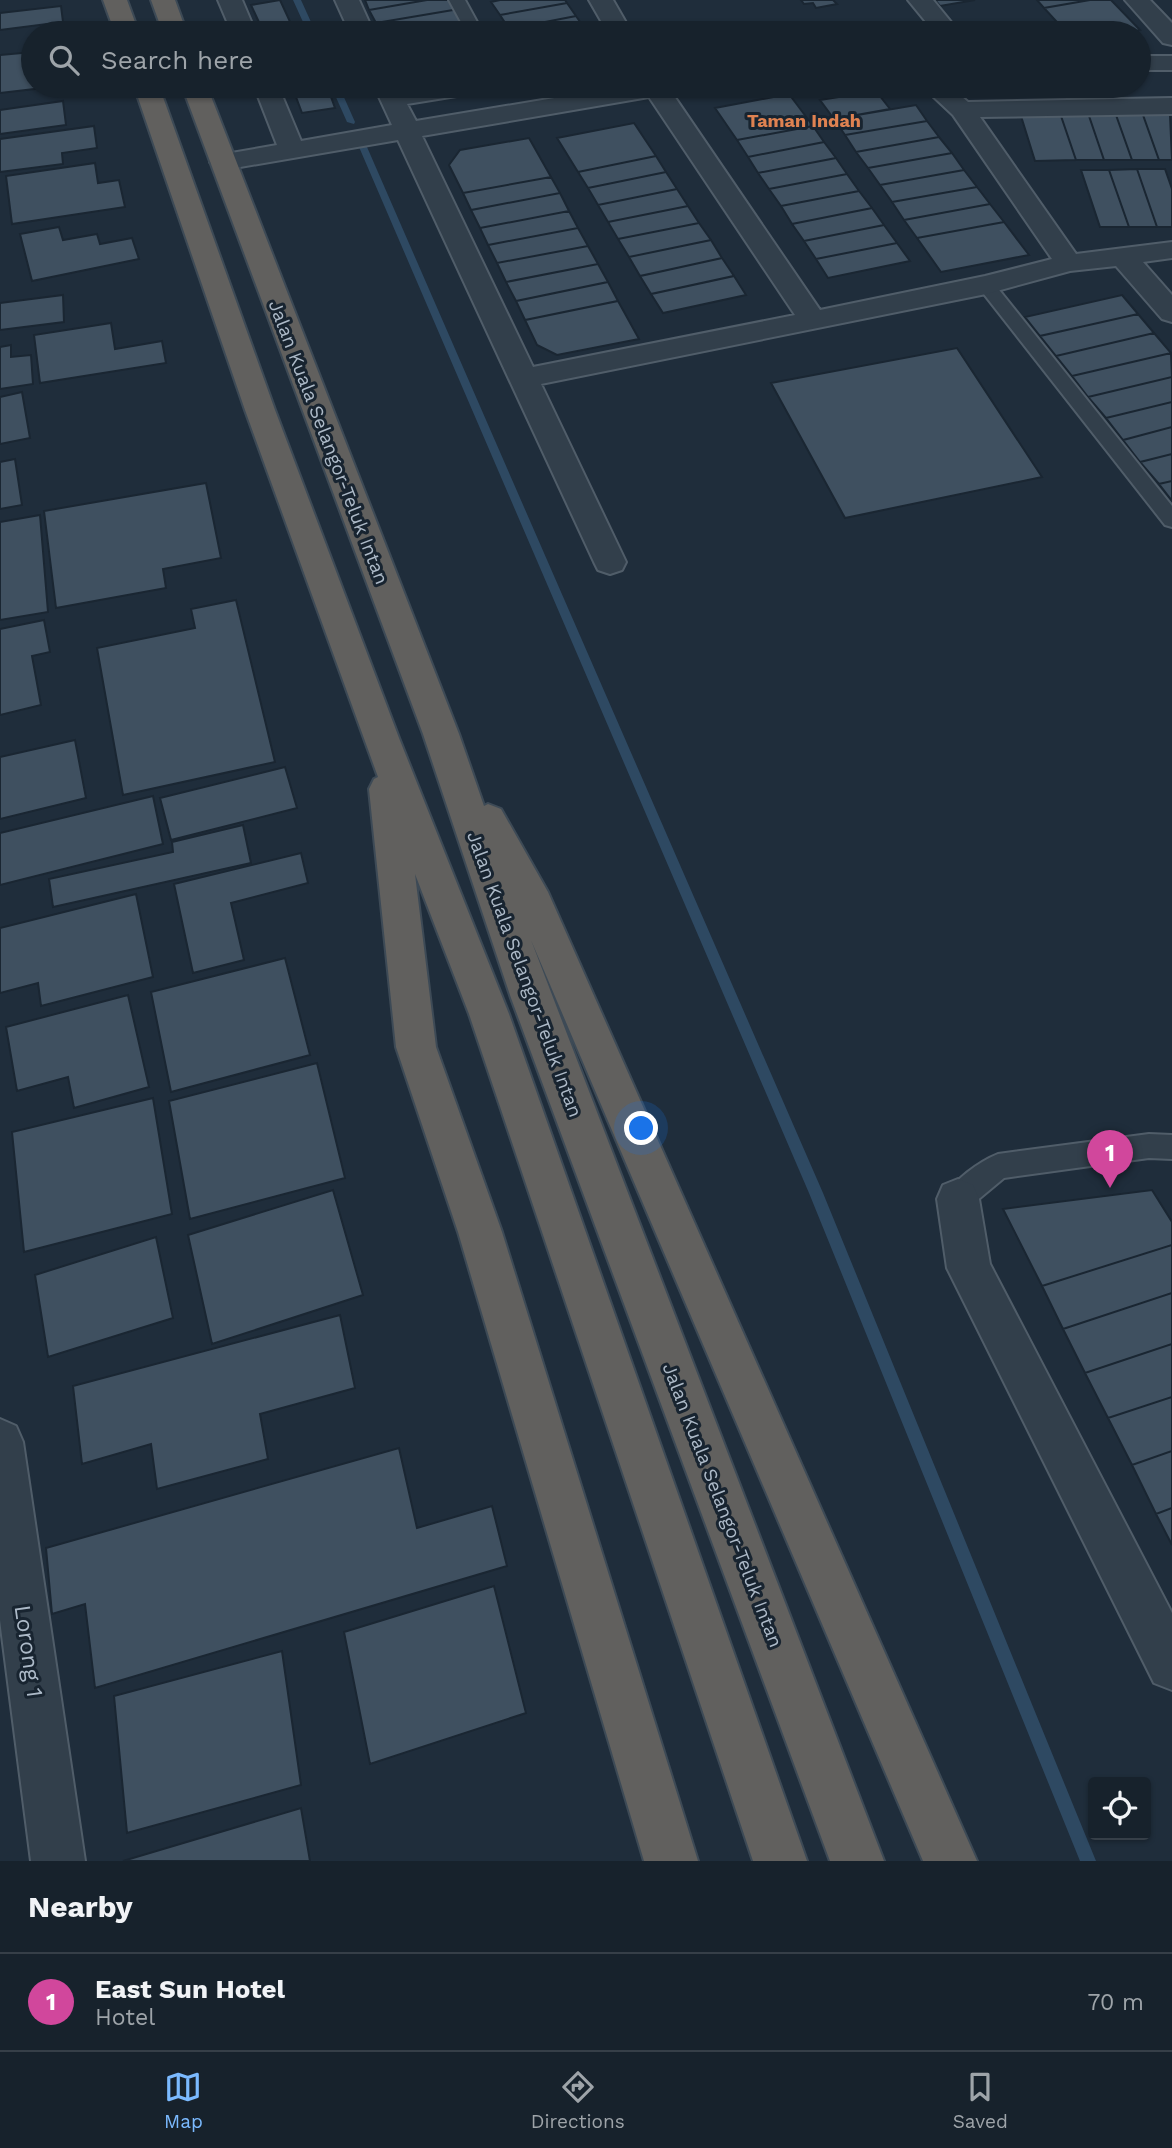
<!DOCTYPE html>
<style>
body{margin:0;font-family:"Work Sans",sans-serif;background:#242f38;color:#f1f3f6}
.controls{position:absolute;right:21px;bottom:21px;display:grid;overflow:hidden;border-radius:7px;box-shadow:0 2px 5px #0004}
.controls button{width:63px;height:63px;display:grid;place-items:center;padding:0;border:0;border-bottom:2px solid #363f48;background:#17222c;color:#f1f3f6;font:35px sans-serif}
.you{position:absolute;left:642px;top:1129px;width:24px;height:24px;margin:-18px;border:5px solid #fff;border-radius:50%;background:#1a73e8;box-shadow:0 0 0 10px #1a73e833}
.badge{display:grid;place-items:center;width:46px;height:46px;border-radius:50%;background:#7bbaff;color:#fff;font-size:23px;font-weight:700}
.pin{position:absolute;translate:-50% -58px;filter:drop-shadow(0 2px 4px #0008)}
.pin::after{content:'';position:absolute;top:37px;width:24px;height:21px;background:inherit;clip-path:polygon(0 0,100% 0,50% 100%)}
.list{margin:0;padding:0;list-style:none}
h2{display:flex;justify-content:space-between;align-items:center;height:91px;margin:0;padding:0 28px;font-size:30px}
h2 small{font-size:23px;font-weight:400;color:#9ea4a9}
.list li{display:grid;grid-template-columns:46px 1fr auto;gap:21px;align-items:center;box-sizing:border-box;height:98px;padding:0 28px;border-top:2px solid #363f48}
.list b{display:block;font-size:26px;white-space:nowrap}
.list p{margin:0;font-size:23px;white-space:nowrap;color:#9ea4a9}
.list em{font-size:23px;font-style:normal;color:#9ea4a9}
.icon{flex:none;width:38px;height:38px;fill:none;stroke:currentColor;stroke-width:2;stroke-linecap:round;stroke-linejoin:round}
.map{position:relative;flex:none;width:1172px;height:1861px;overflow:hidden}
.search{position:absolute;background:#17222c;box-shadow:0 2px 5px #0004;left:21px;right:21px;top:21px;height:77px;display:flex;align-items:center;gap:18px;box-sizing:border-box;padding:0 24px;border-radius:38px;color:#9ea4a9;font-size:26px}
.sheet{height:189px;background:#17222c}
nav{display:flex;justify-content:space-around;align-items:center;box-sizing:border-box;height:98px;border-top:2px solid #363f48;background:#17222c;font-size:19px;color:#9ea4a9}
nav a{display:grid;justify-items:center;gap:4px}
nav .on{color:#7bbaff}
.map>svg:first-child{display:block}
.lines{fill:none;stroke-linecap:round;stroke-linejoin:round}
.stream{fill:#2e4962;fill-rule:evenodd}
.building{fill:#3f5060;stroke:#1a2632;stroke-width:2}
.service-casing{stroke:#505d69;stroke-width:4}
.minor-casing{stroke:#505d69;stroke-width:4}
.trunk-casing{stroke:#3d4a56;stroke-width:4}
.service{fill:#323f4b;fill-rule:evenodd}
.minor{fill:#323f4b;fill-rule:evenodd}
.trunk{fill:#61605e;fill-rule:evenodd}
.labels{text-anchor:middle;stroke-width:6;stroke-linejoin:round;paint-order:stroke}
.far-neighbourhood-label{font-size:18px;font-weight:bold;fill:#df8251;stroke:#182430}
.street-label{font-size:19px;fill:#adbac8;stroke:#182430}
.near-street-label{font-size:23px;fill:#adbac8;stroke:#182430}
</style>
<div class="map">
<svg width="1172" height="1861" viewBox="0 0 1172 1861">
<rect width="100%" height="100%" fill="#1f2d3b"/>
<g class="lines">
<!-- stream -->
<path class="stream" d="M293,0H301L316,33H308Z
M331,86H339L355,122L354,124L347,122Z
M360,145L367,147L823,1193L1096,1861H1080L809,1193L359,147Z"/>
</g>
<!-- building -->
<path class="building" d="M280,0L292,26L263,31L251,5Z
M365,0H427L369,10Z
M427,0H454L459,9L376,23L369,10Z
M500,0H565L567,3L500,15L491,2Z
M801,0H833L837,4L816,8L813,3L804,4Z
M935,0H975L940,6Z
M1037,0H1090L1044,8Z
M1090,0H1111L1140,30L1122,33H1067L1044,8Z
M567,3L576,16L509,29L500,15Z
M61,6L63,22L0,30V13Z
M459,9L467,23L406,33H381L376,23Z
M576,16L585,29L565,33H512L509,29Z
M467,23L472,33H406Z
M33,52V86H43V88L0,93V55Z
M313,86H327L335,108L302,113L293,89Z
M876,91L890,109L834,119L820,100Z
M789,94L813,126L737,140L715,108Z
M63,101L66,125L0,134V110Z
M916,105L927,121L845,135L834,119Z
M1116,115L1132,160H1104L1089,116Z
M1116,115H1143L1159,160H1132Z
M1143,115H1170L1172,160H1159Z
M1021,116H1061L1076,160L1035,161Z
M1061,116H1089L1104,160H1076Z
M927,121L939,137L856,152L845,135Z
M634,123L656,156L578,172L557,138Z
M94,126L97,148L62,153L63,164L0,172V139Z
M813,126L824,142L748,157L737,140Z
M939,137L952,153L868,168L856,152Z
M529,138L551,177L463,193L449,165L460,150Z
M824,142L836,158L758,173L748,157Z
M952,153L964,170L880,185L868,168Z
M656,156L666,172L588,188L578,172Z
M836,158L847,174L769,189L758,173Z
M95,163L98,183L119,180L125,207L12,224L6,176Z
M1137,169H1165L1172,189V227H1157Z
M1137,169L1157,227H1129L1109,170Z
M964,170L977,187L892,202L880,185Z
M1081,170H1109L1129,227H1100Z
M666,172L677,189L598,205L588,188Z
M847,174L859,191L781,206L769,189Z
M551,177L560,193L471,210L463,193Z
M977,187L990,204L904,220L892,202Z
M677,189L688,206L608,222L598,205Z
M859,191L872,208L792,224L781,206Z
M560,193L569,211L480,228L471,210Z
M990,204L1004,222L917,238L904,220Z
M688,206L699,223L618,239L608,222Z
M872,208L884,225L804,241L792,224Z
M569,211L578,228L488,245L480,228Z
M1004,222L1029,255L941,272L917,238Z
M699,223L711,240L629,257L618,239Z
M884,225L897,243L816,259L804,241Z
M59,227L63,240L97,234L100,244L132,238L139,259L32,281L20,234Z
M578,228L588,246L497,263L488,245Z
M711,240L722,258L640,276L629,257Z
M897,243L910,261L828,278L816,259Z
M588,246L598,264L506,282L497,263Z
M722,258L734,276L651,294L640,276Z
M598,264L608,282L516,301L506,282Z
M734,276L746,295L663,313L651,294Z
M608,282L618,301L525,320L516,301Z
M63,295L64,322L0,330V303Z
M1122,295L1138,314L1040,336L1025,317Z
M618,301L639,339L557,355L537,345L525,320Z
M1138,314L1154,333L1056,356L1040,336Z
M111,323L115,349L162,341L166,363L40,383L34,335Z
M1154,333L1171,353L1072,376L1056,356Z
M11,345V357L31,355L33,384L0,389V347Z
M957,348L1042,477L845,518L771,383Z
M1171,353L1172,377L1088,397L1072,376Z
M1172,377V402L1106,418L1088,397Z
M22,392L30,438L0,444V397Z
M1172,402V427L1123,440L1106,418Z
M1172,427V454L1140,462L1123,440Z
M1172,454V481L1159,484L1140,462Z
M15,459L22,505L0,509V462Z
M1172,481V501L1159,484Z
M206,483L221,558L163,569L166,588L56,608L44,511Z
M40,515L48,612L0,620V522Z
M236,600L275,762L123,795L97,648L195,628L191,609Z
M44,620L50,652L32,656L41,705L0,715V629Z
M75,740L86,798L0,819V757Z
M285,767L297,808L171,840L160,798Z
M153,796L163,844L0,885V833Z
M243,825L251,863L53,907L49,879L173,852L172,842Z
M301,853L308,883L231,903L244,960L193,973L174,884Z
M136,894L153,977L41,1006L38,983L0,993V928Z
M285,958L310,1055L171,1092L151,992Z
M128,995L149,1087L74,1108L68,1077L17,1091L6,1027Z
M317,1063L345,1178L190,1219L169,1101Z
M153,1098L172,1214L24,1252L12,1132Z
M333,1190L363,1295L212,1344L188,1235Z
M1152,1190L1172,1222V1245L1042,1286L1003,1209Z
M156,1237L173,1318L48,1357L35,1275Z
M1172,1245V1293L1063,1329L1042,1286Z
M1172,1293V1344L1085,1373L1063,1329Z
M340,1315L355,1388L260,1414L268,1459L157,1489L151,1444L82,1464L73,1386Z
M1172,1344V1397L1108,1418L1085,1373Z
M1172,1397V1451L1132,1465L1108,1418Z
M399,1448L417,1528L492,1506L507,1566L95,1688L85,1604L52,1614L46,1548Z
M1172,1451V1508L1156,1514L1132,1465Z
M1172,1508V1545L1156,1514Z
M494,1586L526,1713L370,1764L344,1632Z
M282,1651L301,1785L127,1833L114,1696Z
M301,1808L310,1861H123Z"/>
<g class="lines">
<!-- service casing -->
<g class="service-casing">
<path id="service" d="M449,0H465L483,33H467Z
M986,279L992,281L1172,506V527L1165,525L980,289L977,285Z
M1149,1134L1172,1135V1159L1149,1158L1004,1178L968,1208L958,1212L948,1208L944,1199C952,1181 980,1161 998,1154Z"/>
</g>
<!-- minor casing -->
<g class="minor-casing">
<path id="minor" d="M218,0H242L256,33H232Z
M335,0H359L374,33H350Z
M589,0H613L632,33H608Z
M908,0H933L960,33H935Z
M1125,0H1150L1172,23V45L1163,43Z
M1139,56H1172V70H1139Z
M254,86H278L301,141L392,125L374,86H398L401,90L426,86H482L478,91L469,94L407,104L416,121L626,86H681L678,91L672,93L820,310L985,276L1052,259L953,115L922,86H949L968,102L1172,98V114L980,117L1076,254L1172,242V258L1143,262L1172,295V322L1162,319L1116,266L1070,271L986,294L541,384L626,562L622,570L610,574L598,570L594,562L398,140L223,170L214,168L210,162L214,156L277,145ZM649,97L795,315L533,367L422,136Z
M958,1179L973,1185L979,1199L990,1264L1172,1613V1690L1154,1683L947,1268L937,1199L943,1185Z
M0,1419L16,1426L23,1442L85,1861H31L0,1620Z"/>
</g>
<!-- trunk casing -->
<g class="trunk-casing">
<path id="trunk" d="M103,0H127L139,33H115Z
M151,0H175L187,33H163Z
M134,86H159L275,410L399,738L509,1014L807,1861H753L469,1014L415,874L436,1047L502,1232L698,1861H644L458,1232L396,1047L369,789L374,779L378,777L245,410Z
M182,86H207L459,734L484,806L488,804L501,809L548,892L977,1861H923L531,940L884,1861H830L511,998L423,734Z"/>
</g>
<!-- service -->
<use href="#service" class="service"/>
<!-- minor -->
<use href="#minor" class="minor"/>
<!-- trunk -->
<use href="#trunk" class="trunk"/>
</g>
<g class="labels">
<!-- far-neighbourhood labels -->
<g class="far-neighbourhood-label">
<text x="804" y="127">Taman Indah</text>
</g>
<!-- street labels -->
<g class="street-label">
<text transform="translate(329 442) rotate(69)" y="7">Jalan Kuala Selangor-Teluk Intan</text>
<text transform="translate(525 974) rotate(70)" y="7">Jalan Kuala Selangor-Teluk Intan</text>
<text transform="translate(723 1505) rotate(69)" y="7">Jalan Kuala Selangor-Teluk Intan</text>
</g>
<!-- near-street labels -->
<g class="near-street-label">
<text transform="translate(29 1651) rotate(82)" y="8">Lorong 1</text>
</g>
</g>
</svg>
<div class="controls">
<button><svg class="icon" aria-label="locate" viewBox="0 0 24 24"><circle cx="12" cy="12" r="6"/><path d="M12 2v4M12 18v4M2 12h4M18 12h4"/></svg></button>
</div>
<div class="you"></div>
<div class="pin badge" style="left:1110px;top:1188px;background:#d1479c">1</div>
<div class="search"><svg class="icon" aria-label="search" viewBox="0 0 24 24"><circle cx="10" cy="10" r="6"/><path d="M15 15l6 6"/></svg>Search here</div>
</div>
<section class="sheet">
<h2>Nearby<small></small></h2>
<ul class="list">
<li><span class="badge" style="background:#d1479c">1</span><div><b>East Sun Hotel</b><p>Hotel</p></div><em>70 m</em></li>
</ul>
</section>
<nav>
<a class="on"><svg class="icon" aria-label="map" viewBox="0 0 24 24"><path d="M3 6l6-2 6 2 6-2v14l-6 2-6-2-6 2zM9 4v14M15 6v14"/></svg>Map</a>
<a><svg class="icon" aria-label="directions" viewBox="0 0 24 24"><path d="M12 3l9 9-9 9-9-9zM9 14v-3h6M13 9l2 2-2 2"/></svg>Directions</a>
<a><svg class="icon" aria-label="saved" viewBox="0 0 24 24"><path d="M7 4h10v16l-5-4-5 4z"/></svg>Saved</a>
</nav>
